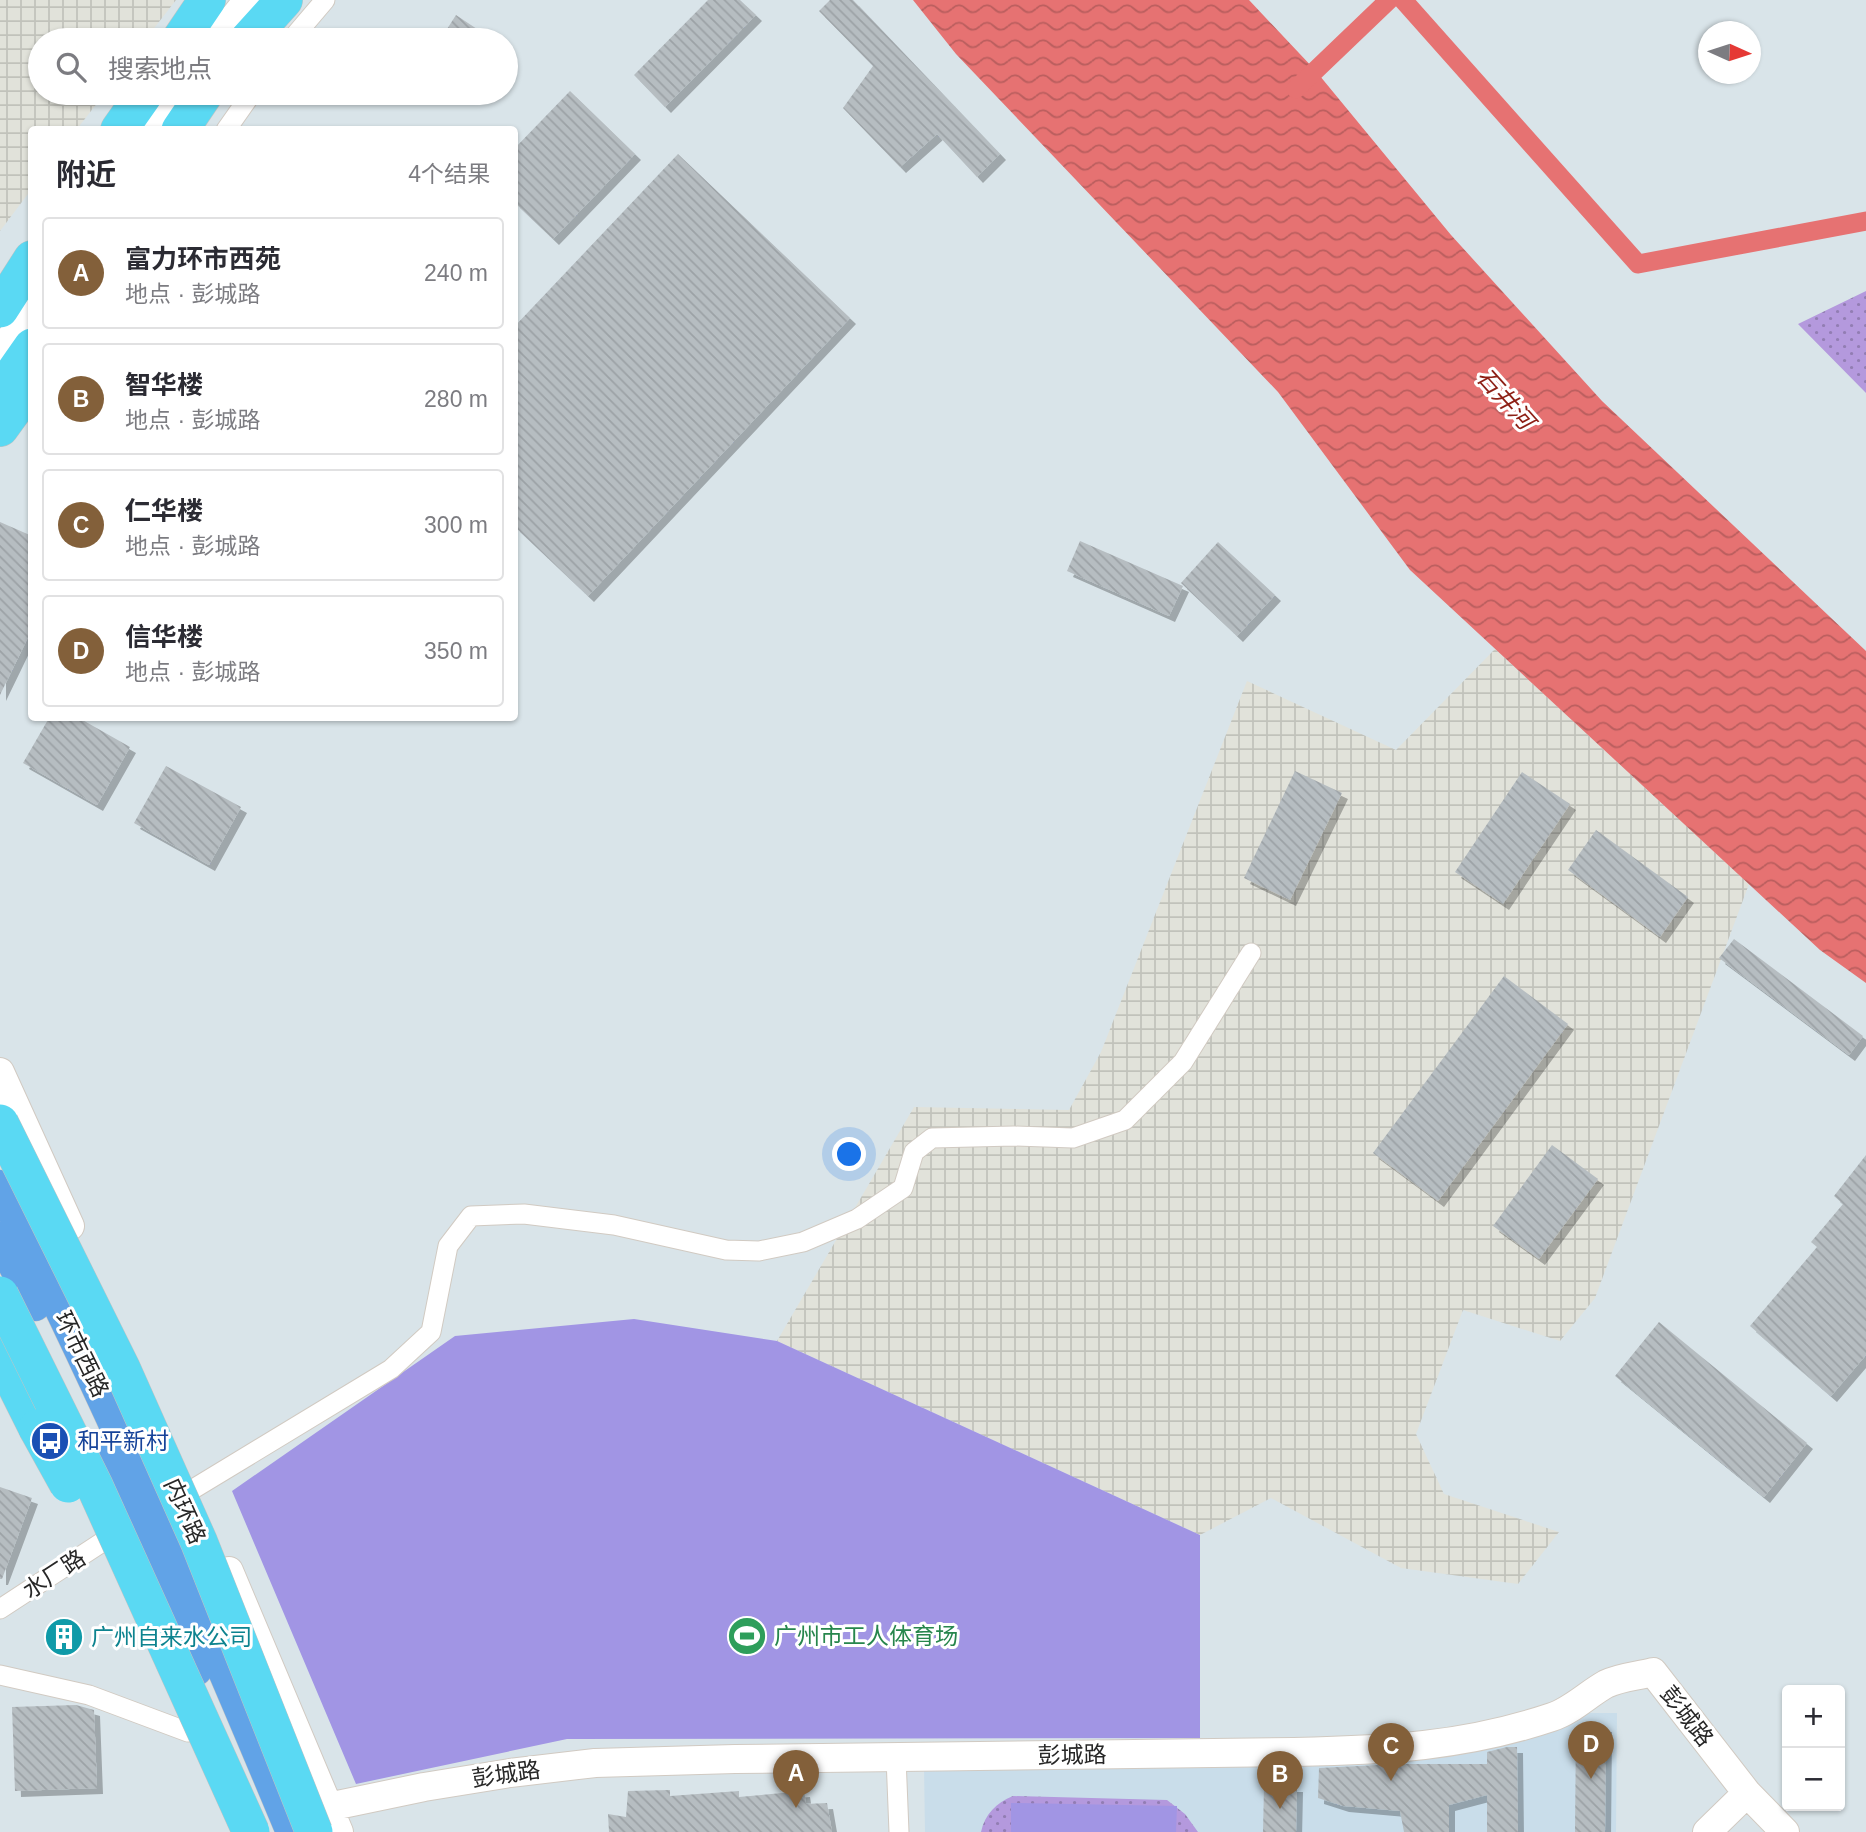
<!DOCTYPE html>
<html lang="zh">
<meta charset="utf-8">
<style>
body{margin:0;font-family:Arial,"Noto Sans SC",sans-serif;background:#f2f2f3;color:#2b2b33}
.controls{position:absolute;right:21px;bottom:21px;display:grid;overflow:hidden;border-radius:7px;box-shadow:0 2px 5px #0004}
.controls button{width:63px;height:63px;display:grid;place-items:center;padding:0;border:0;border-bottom:2px solid #e1e1e2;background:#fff;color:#2b2b33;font:35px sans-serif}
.compass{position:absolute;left:1698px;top:21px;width:63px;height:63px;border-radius:50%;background:#fff;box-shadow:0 2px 5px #0004;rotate:93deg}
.you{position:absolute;left:850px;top:1155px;width:24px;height:24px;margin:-18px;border:5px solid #fff;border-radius:50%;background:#1a73e8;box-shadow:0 0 0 10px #1a73e833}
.badge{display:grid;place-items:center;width:46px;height:46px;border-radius:50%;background:#83603a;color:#fff;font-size:23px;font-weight:700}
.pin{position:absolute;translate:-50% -58px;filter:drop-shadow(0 2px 4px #0008)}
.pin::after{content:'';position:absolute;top:37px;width:24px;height:21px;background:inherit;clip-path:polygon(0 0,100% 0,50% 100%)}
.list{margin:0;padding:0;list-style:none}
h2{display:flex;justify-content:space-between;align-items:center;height:91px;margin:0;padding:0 28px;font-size:30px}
h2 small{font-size:23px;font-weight:400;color:#7c7c81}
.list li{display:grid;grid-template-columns:46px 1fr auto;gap:21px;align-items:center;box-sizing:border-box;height:112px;margin:0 14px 14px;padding:0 14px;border:2px solid #e1e1e2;border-radius:7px}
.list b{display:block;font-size:26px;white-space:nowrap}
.list p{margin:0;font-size:23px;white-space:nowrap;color:#7c7c81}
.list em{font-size:23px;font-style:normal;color:#7c7c81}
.icon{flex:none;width:38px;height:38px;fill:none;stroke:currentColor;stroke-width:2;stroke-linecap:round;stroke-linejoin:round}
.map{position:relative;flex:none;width:1866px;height:1832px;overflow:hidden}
.search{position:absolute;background:#fff;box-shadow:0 2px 5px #0004;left:28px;top:28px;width:490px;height:77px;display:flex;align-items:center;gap:18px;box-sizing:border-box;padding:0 24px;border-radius:38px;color:#7c7c81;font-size:26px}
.panel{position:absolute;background:#fff;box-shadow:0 2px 5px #0004;left:28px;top:126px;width:490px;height:595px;border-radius:7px}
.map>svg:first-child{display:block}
.industrial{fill:url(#industrial-grid)}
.education{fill:#c9ddea}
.grass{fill:url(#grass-dots)}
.pitch{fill:#a195e4}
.water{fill:url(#water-waves)}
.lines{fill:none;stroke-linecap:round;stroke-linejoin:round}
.canal{stroke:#e67272;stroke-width:19}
.building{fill:url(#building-back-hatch);filter:url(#shadow)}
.street-casing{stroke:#d1cac2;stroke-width:21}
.secondary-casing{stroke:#d1cac2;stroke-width:30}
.primary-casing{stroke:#c3c3c3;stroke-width:33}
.highway-casing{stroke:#c3c3c3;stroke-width:38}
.street{stroke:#fff;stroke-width:19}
.secondary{stroke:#fff;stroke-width:28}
.primary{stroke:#61a3e7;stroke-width:32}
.highway{stroke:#5ad9f3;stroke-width:37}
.highway-bridge-casing{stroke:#c3c3c3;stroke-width:38;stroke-linecap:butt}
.highway-bridge{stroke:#5ad9f3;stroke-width:37}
.labels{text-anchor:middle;stroke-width:6;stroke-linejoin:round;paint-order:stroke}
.street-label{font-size:23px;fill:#272727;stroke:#fff}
.transit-label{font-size:23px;fill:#164399;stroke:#fff;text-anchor:start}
.leisure-label{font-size:23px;fill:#27864d;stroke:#fff;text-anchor:start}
.culture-label{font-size:23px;fill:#0d838f;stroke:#fff;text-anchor:start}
.water-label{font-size:24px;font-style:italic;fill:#8d1f15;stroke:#fff}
</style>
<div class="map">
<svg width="1866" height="1832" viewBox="0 0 1866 1832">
<defs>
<pattern id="industrial-grid" width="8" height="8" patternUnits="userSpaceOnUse" patternTransform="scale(1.75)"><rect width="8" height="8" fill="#e1e2da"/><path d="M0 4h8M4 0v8" fill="none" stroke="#c1c2bb"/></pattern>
<pattern id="grass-dots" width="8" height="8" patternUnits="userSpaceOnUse" patternTransform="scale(1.75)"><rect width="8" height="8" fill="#b499dd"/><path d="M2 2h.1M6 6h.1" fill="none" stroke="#927db3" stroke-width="1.8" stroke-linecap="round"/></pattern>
<pattern id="water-waves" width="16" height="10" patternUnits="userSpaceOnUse" patternTransform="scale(1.75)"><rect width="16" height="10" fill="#e67272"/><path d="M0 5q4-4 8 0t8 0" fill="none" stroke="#ba5e5e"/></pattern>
<pattern id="building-back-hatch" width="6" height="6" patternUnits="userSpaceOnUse" patternTransform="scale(1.75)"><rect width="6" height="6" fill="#b6bdc1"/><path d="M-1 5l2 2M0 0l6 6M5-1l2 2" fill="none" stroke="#9ca2a6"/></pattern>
<filter id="shadow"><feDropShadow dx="6" dy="6" stdDeviation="0" flood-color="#0004"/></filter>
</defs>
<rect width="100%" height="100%" fill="#d9e4e9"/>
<!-- industrial -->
<path class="industrial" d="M0,0H176L145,40H40V93H105L77,129L32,130L31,190L0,231Z
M1495,649L1749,884L1595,1298L1560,1341L1463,1310L1416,1434L1444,1494L1559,1532L1518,1584L1401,1568L1271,1498L1200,1535L777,1341L914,1107L1069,1110L1101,1052L1247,681L1396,750Z"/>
<!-- education -->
<path class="education" d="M1577,1713H1617L1616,1832H925L924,1765L1316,1759Z"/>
<!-- grass -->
<path class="grass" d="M1866,291V393L1798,324Z
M1013,1796L1167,1800L1185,1814L1198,1832H981C985,1814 996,1803 1013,1796Z"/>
<!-- pitch -->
<path class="pitch" d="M634,1319L777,1341L1200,1535V1738L567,1739L356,1784L232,1491L455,1336Z
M1011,1803L1177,1806L1176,1832H1011Z"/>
<!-- water -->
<path class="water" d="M913,0H1249L1315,70L1451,235L1602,401L1866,651V983L1820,950L1410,570L1278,392L956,54Z"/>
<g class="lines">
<!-- canal -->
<path class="canal" d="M1403,0L1638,264L1866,221
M1296,89L1389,0"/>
</g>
<!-- building -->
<path class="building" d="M708,0H740L756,15L665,107L634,75Z
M830,0H853L1000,154L977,177L937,134L900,167L843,108L873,66L819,11Z
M456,15L477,29L470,40H440Z
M570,91L635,154L553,239L514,202V149Z
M678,154L850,318L588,596L514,526V327Z
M0,522L32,536V629L0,695Z
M1080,541L1183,586L1169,616L1067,571Z
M1218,542L1275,595L1237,636L1181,583Z
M49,718H79L130,747L97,805L23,763Z
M166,766L241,807L209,865L134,823Z
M1295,771L1342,793L1290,900L1244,878Z
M1522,772L1570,804L1503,904L1455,872Z
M1596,830L1688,897L1660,937L1568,870Z
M1734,939L1863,1036L1849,1055L1719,958Z
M1504,976L1568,1024L1438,1201L1373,1153Z
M1552,1145L1598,1179L1539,1259L1493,1226Z
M1866,1155V1355L1831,1396L1750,1326L1817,1247L1811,1242L1843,1204L1834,1196Z
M1659,1322L1807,1443L1764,1497L1615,1376Z
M0,1487L32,1498L2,1579H0Z
M76,1705L94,1710L97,1788L15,1791L12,1707Z
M1576,1726H1606L1605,1832H1575Z
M1507,1747H1517L1518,1832H1487V1795L1449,1805V1832H1404L1400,1811L1343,1806L1318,1798L1319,1768L1398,1764H1487V1752Z
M1264,1786H1297L1296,1832H1263Z
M670,1790V1796L739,1791V1797L804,1791L806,1804L827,1803L832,1832H609L608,1814L626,1817L628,1791Z"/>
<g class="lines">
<!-- street casing -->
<g class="street-casing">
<path id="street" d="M291,40L325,0
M226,130L252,93
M175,1500L391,1369L431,1332L448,1246L471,1216L524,1214L614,1225L726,1250L759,1251L803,1242L857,1219L903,1188L914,1152L932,1138L1014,1136L1073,1138L1125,1120L1183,1062L1251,953
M0,1609L107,1539
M0,1675L89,1695L188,1732
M896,1757L899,1832"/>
</g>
<!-- secondary casing -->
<g class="secondary-casing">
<path id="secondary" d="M216,40L248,0
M152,130L178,93
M0,353L32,308
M0,1072L70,1226
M229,1571L339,1832
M328,1807L424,1787L510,1773L595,1763L735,1759L1294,1752C1386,1750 1463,1747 1552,1717C1571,1711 1588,1694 1606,1684C1620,1677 1638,1676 1653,1672L1747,1793L1785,1832
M1707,1832L1747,1793"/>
</g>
<!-- primary casing -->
<g class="primary-casing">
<path id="primary" d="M0,1186C107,1397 201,1614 292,1832
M0,1238L35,1305
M104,1450L156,1570L196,1670"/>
</g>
<!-- highway casing -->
<g class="highway-casing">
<path id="highway" d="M180,40L207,0
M248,40L284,0
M119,130L145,93
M180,130L205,93
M0,309L32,259
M0,393L32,347
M0,428L32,384
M0,1354L37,1428"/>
</g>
<!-- street -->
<use href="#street" class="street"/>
<!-- secondary -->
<use href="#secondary" class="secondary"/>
<!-- primary -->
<use href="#primary" class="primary"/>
<!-- highway -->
<use href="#highway" class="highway"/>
<!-- highway-bridge casing -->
<g class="highway-bridge-casing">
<path id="highway-bridge" d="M0,1123L122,1369L199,1542L314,1832
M0,1295L95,1487L251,1832
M37,1428L68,1484"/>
</g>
<!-- highway-bridge -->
<use href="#highway-bridge" class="highway-bridge"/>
</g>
<!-- icons -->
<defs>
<g id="bus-disc" transform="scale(2.0125)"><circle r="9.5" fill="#1a4fb4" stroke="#fff"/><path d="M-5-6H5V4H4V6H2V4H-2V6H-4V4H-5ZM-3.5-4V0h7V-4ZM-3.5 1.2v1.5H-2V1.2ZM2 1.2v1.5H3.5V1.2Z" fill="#fff"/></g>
<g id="stadium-disc" transform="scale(2.0125)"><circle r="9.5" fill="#2e9e5b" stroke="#fff"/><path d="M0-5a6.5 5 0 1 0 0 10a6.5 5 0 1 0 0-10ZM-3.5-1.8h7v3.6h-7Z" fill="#fff"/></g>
<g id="building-disc" transform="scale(2.0125)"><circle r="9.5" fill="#0f9aa8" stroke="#fff"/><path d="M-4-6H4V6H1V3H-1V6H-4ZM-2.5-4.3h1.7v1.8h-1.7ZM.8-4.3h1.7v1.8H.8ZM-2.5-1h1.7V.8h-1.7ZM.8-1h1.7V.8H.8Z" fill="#fff"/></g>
</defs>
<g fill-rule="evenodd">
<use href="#bus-disc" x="50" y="1441"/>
<use href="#stadium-disc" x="747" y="1636"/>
<use href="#building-disc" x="64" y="1637"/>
</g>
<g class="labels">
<!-- street labels -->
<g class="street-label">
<text transform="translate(82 1354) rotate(64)" y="8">环市西路</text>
<text transform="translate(185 1511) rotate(66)" y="8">内环路</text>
<text transform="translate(54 1574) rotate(-33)" y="8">水厂路</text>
<text transform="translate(1687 1716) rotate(52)" y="8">彭城路</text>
<text transform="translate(1072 1755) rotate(-1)" y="8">彭城路</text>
<text transform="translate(506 1774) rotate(-8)" y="8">彭城路</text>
</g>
<!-- transit labels -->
<g class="transit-label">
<text x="77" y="1449">和平新村</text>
</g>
<!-- leisure labels -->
<g class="leisure-label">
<text x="774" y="1644">广州市工人体育场</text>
</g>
<!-- culture labels -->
<g class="culture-label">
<text x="91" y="1645">广州自来水公司</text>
</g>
<!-- water labels -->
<g class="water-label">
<text transform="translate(1505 399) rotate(48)" y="8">石井河</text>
</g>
</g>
</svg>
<div class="controls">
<button>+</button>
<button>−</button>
</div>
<svg class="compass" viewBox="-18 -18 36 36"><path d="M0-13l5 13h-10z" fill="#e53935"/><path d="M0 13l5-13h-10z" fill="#7c7c81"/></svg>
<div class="you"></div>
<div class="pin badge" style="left:796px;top:1808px">A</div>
<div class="pin badge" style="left:1280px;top:1809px">B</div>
<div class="pin badge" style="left:1391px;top:1781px">C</div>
<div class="pin badge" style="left:1591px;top:1779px">D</div>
<div class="search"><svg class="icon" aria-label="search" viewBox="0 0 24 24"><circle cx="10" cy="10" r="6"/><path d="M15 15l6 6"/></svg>搜索地点</div>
<section class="panel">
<h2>附近<small>4个结果</small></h2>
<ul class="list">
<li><span class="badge">A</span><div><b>富力环市西苑</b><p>地点 · 彭城路</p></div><em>240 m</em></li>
<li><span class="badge">B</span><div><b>智华楼</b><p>地点 · 彭城路</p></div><em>280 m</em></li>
<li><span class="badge">C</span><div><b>仁华楼</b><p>地点 · 彭城路</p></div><em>300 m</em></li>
<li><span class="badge">D</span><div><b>信华楼</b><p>地点 · 彭城路</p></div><em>350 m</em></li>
</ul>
</section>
</div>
